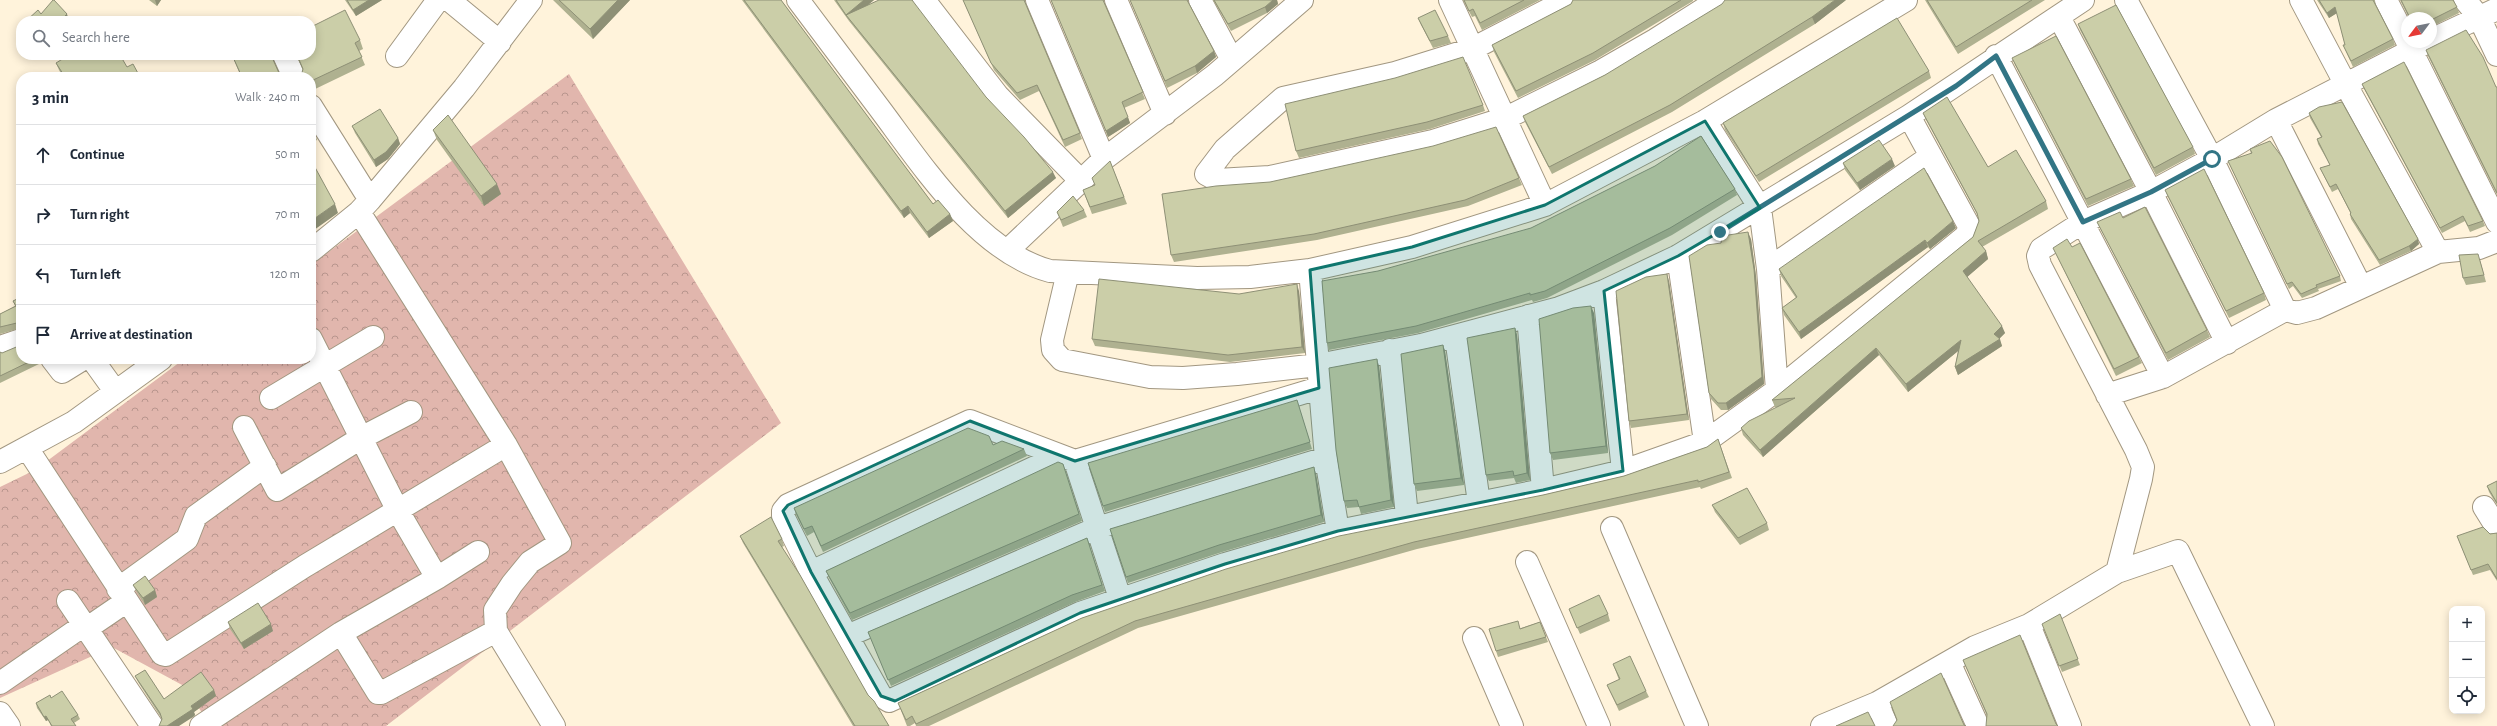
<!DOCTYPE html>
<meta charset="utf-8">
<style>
body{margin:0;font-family:"Alegreya Sans",sans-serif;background:#f2f2f3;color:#1f2937}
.controls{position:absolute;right:12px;bottom:12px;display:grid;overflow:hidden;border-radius:8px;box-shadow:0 2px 10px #0003}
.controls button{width:36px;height:36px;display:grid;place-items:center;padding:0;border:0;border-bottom:1px solid #e0e1e3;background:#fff;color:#1f2937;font:20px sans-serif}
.compass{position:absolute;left:2401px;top:12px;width:36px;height:36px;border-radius:50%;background:#fff;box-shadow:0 2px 10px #0003;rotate:238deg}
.stop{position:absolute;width:12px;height:12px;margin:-9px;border:3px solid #327585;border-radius:50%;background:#fff}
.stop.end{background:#327585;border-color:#fff;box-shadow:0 1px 4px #0008}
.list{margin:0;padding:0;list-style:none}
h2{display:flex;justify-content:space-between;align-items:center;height:52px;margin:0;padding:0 16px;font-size:17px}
h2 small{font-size:13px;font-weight:400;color:#747a83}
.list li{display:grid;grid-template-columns:26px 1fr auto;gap:12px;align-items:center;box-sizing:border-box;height:60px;padding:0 16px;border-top:1px solid #e0e1e3}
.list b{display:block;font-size:15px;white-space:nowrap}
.list em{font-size:13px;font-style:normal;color:#747a83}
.icon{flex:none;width:22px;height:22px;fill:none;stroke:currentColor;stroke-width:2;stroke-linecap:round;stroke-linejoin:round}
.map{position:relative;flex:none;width:2497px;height:726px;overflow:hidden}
.search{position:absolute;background:#fff;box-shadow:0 2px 10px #0003;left:16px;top:16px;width:300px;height:44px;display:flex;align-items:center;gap:10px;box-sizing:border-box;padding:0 14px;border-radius:16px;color:#747a83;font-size:15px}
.panel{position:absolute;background:#fff;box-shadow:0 2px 10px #0003;left:16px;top:72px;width:300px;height:292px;border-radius:16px}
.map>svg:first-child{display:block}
.forest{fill:url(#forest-crowns)}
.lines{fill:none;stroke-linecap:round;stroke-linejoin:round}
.minor-casing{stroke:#a29781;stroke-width:24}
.minor{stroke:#fff;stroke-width:22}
.wall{fill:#afb190}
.shaded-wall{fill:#8e9076}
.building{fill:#cbcea8;stroke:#8e9076}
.route{stroke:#327585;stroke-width:5}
.marked{fill:#0f766e;fill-opacity:0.2;stroke:#0f766e;stroke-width:3;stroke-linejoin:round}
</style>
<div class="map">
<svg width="2497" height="726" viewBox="0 0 2497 726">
<defs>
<pattern id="forest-crowns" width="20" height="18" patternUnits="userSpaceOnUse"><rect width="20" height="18" fill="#e1b6ad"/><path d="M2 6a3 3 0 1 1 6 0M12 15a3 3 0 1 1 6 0" fill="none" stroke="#b8958d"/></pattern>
</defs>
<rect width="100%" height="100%" fill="#fff3db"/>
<!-- forest -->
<path class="forest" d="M569,74L781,423L386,726H211L184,686L112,647L0,698V487L35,470L184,359H311V265Z"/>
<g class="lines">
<!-- minor casing -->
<g class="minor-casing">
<path id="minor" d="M449,0L500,42
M798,0C825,36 853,73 880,109C922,165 978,252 1050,271L1197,278L1250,277L1310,270L1412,247L1545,205L1705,121L1906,0
M924,0L998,96L1080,180
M1037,0L1104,159
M1116,0L1165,114
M1200,0L1232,60
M1450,0L1545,205
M1567,0L1472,49L1395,73L1283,98L1225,149L1206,174L1217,180L1270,177L1433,141L1506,118L1601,71L1655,40L1718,0
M2126,0L2212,159L2285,310
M2301,0L2346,85L2438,252
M2386,0L2407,41
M2465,0L2479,17L2497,55
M2059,17L2151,192L2227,343
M2431,40L2497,9
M2407,42L2497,222
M284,55L294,77
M397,56L438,0
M1996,56L2163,377
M311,106L370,200
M2276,120L2361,287
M1705,121L1760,208L1768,269L1777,390
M359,212L506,445L560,543L530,562L512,584L495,610L496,631L554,726
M311,251L359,212L370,200L464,88L531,0
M1007,251L1104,159L1215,75L1302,0
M1678,256L1705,442
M1768,269L1931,156
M1310,270L1326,458L1338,531
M1068,272L1052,340L1053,350L1062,360L1150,377L1183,378L1237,374L1318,365L1421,345L1559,308L1604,291L1678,256L1909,116
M1604,291L1623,471
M1528,316L1543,490
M1456,337L1479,503
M311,339L398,511L437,578L478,552
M0,347L21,340
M1390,350L1407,516
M52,359L62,372L83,359
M92,359L115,391
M1319,388L1075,461L970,421L788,505L783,511V516L811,572L881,696L889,701L1080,613L1225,564L1338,531L1543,490L1623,471L1705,442L1777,390L1967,235L1969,226L1909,116L2083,0
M2107,395L2163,377L2285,310L2297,313L2316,308L2438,252L2479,248L2497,241
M271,398L373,337
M244,427L277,490L361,438L411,412
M27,448L162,654L166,655L305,566L506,445
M1075,461L1120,598
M0,462L74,422L161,359
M2484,507L2497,528
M1612,528L1697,726
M1527,562L1599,726
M811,572L1059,456
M2117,572L2178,551L2263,726
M118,589L187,539L196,516L265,466
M68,601L152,726
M2029,625L2070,726
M86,629L127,601
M341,633L378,693H381L496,631
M847,636L1097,528L1326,458
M1474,638L1512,726
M1949,662L1978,726
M0,683L84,625
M1877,703L1887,726
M0,713L9,726
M201,726L341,633L437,578
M1822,726L1877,703L1975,647L2029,625L2117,572L2141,479L2143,467L2136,450L2040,265L2038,256L2041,249L2083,222L2151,192L2212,159L2276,120L2428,42"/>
</g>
<!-- minor -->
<use href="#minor" class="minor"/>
</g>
<!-- wall -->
<path class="wall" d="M149,0H161L157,6Z
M345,0H382L356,16Z
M553,0H630L593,39Z
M742,0H781L933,204L950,214L953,221L929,238L910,213L904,218Z
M834,0H874L869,4L986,97L1056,178L1008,218L849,21Z
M963,0H1025V4L1082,139L1065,147L1039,91L1020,100L994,70Z
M1051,0H1104V3L1145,99L1124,108L1130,123L1108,137Z
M1130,0H1188V2L1214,51L1216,57L1197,73L1167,88Z
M1213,0H1277L1278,4L1267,13L1231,31Z
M1463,0H1540L1482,30L1475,16L1472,17Z
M1573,0H1693V1L1595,60L1518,98L1494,52L1492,45L1571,4Z
M1846,0L1815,24L1672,112L1552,174L1525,122L1523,116L1605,75Z
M1925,0H2045L1958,54Z
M2317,0H2375V4L2393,39L2395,45L2353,67L2343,45H2345L2337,13L2329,18Z
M2400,0H2453L2457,7L2459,13L2431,27V18H2409Z
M1418,18L1448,36L1451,43L1433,48L1421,25Z
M2078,24L2193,147L2195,154L2156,175L2080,30Z
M360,40L363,49L359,51L365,65L311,91V77L301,76L303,70L296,55H311Z
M2426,50L2496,87H2497V195L2428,56Z
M232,55L272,57L279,73L283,77H241Z
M2012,58L2131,179L2134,186L2088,206L2015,65Z
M56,63L127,67L140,77H63L59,70Z
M1929,71L1931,78L1759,182L1725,130L1723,123Z
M2362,84L2483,221L2485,226L2470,232L2465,221L2442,233L2364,89Z
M1483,105L1485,111L1430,129L1299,158L1296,151Z
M1923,113L1988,167L2046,201L2048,209L1982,247L1986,251L1988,259L1967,277L2005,333L1999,339L2002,346L1958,375L1955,367L1958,351L1908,392L1879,355L1763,457L1743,435L1741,428L1778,407H1775L1772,400L1973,237L1979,221L1978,216L1926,120Z
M2309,113L2419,244L2411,251L2380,265L2351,219L2350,214H2351L2338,189L2332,192L2320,168L2330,165L2318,144L2317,139L2321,137L2310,118Z
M311,126L314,131L317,140L311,143Z
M352,126L398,138L400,144L388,159L376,167L355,133Z
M433,130L501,194L484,206L437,140Z
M2250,149L2340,276L2341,281L2318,289L2319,291L2302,298L2293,286L2289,289L2228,161L2251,154Z
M1110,161L1127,204L1092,214L1083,190L1095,185Z
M1843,163L1895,166L1860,190L1845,170Z
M1519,178L1522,185L1468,206L1317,240L1174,262L1171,255Z
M1735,189L1737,195L1672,235L1547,298L1533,302L1532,300L1418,333L1329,350L1327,343L1378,271Z
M2165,190L2264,293L2266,300L2229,318L2168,197Z
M1084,210L1087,217L1063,227L1057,212Z
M2123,218L2207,330L2210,337L2168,360L2100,228L2097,222Z
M1956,228L1930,249L1928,247L1801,339L1784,315L1782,308L1796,298L1781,276L1779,269Z
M1751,239L1756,276L1764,384L1728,410H1721L1711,399L1709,393Z
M2053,248L2139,357L2142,363L2116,376L2056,254Z
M2480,260L2486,282L2466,285L2463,278Z
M1669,281L1689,420L1631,428L1629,421Z
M1299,291L1305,353L1230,362L1095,346L1092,339Z
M21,297V328L0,334V314L15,306L13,301Z
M1594,313L1608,453L1553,460L1550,453Z
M1515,328L1517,335L1530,480L1516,483L1514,478L1489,481L1486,475Z
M1443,345L1445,351L1464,485L1417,491L1414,484Z
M0,352L21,359H37L39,364L0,383Z
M1379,366L1394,507L1361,514L1359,507L1347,508L1344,501Z
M1299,407L1312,449L1105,512L1088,463Z
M1718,439L1732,478L1701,489L1700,487L1417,549L1138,628L929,726H916L915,723L910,726H907L898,703L1082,618L1543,495L1624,476L1707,447Z
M993,445L1024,449L1027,456L823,552L814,532L807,536L796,515L794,508Z
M1063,464L1082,521L852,620L829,578L826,571Z
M1316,474L1324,522L1222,552L1128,583L1110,529Z
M2497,481V505L2489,492L2487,486Z
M1712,505L1767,523L1769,530L1740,545L1715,512Z
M2497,533V581L2490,570L2473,575L2457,536Z
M740,536L782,539L784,546L782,547L868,695L889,726H853L743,543Z
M1087,538L1105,591L1075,602L891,686L868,632Z
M133,585L155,590L157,597L145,605L136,591Z
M1569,609L1608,614L1610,621L1580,634Z
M2060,614L2080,665L2062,672L2045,630Z
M228,622L273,631L244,649L230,629Z
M1540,622L1548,642L1498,657L1496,651L1521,628Z
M1963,660L2056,724L1987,716Z
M1613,664L1646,691L1649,697L1619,711L1607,685L1619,680Z
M135,676L164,699L214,690L216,696L194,712L195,715L193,717L162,719L138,682Z
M51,698L78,715L80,719L74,723L76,726H51L48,720L46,721L37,708L36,703Z"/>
<!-- shaded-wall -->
<path class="shaded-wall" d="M155,0H161L157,6Z
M369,0H382L356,16L353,10Z
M618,0H630L593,39L590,29Z
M864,0H874L850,20L846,15Z
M1273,0H1277L1278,4L1267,13L1265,7Z
M1835,0H1846L1815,24L1812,17Z
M2335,7L2337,13L2329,18L2327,13Z
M67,14L69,20L68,21H60Z
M1214,51L1216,57L1197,73L1195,66Z
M1128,117L1130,123L1108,137L1106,131Z
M398,138L400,144L388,159L376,167L374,160Z
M1892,159L1895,166L1860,190L1857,183Z
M1053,172L1056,178L1008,218L1005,211Z
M497,184L501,194L484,206L481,196Z
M335,204L338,213L314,230L311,221Z
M908,206L910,213L904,218L901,211Z
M950,214L953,221L929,238L927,232Z
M1953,221L1956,228L1930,249L1927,243Z
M1748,232L1751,239L1756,276L1764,384L1728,410L1726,403Z
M2418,239L2419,244L2411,251L2409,246Z
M1925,240L1928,247L1801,339L1799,332Z
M1986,251L1988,259L1966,278L1963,271Z
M1667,274L1669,281L1689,420L1687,414Z
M1297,284L1299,291L1305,353L1302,347Z
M1591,306L1594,313L1608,453L1606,446Z
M2002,326L2005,333L1997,341L2000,339L2002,346L1958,375L1955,367Z
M1515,328L1517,335L1530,480L1527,473Z
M1961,340L1963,347L1908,392L1906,384Z
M1443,345L1445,351L1464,485L1461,478Z
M1876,348L1879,355L1763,457L1760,450Z
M1377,359L1379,366L1394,507L1391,500Z
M1314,467L1316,474L1324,522L1321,515Z
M155,590L157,597L145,605L143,598Z
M271,624L273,631L244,649L241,643Z
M214,690L216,696L194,712L195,715L193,717L179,726H167L191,706Z
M46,716L48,720L46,721L44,717Z"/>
<!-- building -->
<path class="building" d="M53,0H54L67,14L60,21H26L38,10L41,14Z
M347,0H369L353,10Z
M559,0H618L590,29Z
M744,0H781L933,204L938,200L950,214L927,232L908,206L901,211Z
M836,0H864L846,15Z
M879,0H912L986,97L1024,137L1053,172L1005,211L846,15Z
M963,0H1024L1080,133L1063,140L1037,85L1017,93L991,63Z
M1051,0H1103L1143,92L1122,102L1128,117L1106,131Z
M1130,0H1187L1214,51L1195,66L1165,81Z
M1214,0H1273L1265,7L1228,24Z
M1464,0H1524L1480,23L1473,9L1469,11Z
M1573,0H1681L1593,53L1516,91L1492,45L1571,4Z
M1725,0H1835L1812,17L1670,105L1549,167L1523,116L1605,75L1722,4Z
M1927,0H2032L1956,47Z
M2319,0H2373L2393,39L2351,61L2343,45H2345L2335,7L2327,13Z
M2401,0H2453L2457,7L2431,20V18H2410Z
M2116,5L2193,147L2154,168L2078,24Z
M345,10L360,40L355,43L362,57L311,81V77H299L301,76L303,69L297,55H311V27Z
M1435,10L1448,36L1430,41L1418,18Z
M1897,18L1929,71L1756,176L1723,123Z
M2466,30L2483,57L2496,87H2497V193L2426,50Z
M2056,36L2131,179L2086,199L2012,58Z
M69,55H120L127,67L133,64L140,77H65L56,63Z
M232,55H271L279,73L283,77H242Z
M1463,57L1483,105L1427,122L1296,151L1285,104L1395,78Z
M2404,62L2483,221L2468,226L2463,216L2440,228L2362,84Z
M1947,97L1988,167L2016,150L2046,201L1978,241L1986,251L1963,271L2002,326L1994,334L2000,339L1955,367L1961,340L1906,384L1876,348L1760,450L1741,428L1749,421L1795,398L1772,400L1973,237L1979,221L1977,213L1923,113Z
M2342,102L2418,239L2409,246L2379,260L2350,214L2351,213L2336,184L2330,187L2320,168L2330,165L2317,139L2322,137L2309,113L2319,107Z
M380,109L398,138L386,152L374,160L352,126Z
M448,115L497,184L481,196L433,130Z
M311,126L314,131L311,132Z
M1496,127L1519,178L1465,200L1314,234L1171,255L1162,194L1216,186L1270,182L1433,146Z
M1701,136L1735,189L1670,228L1545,291L1530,295V293L1416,326L1327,343L1322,281L1378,271L1531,228L1655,166Z
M1879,140L1892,159L1857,183L1843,163Z
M2270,141L2282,157L2340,276L2316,285L2317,287L2301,294L2292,282L2287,284L2228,161L2252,153L2250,149Z
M311,160L335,204L311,221Z
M1110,161L1124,197L1090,207L1083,190L1095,185L1092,178Z
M1924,168L1953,221L1927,243L1925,240L1799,332L1782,308L1797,297L1779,269Z
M2204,169L2264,293L2226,311L2165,190Z
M1073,196L1084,210L1061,220L1057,212Z
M2145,207L2207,330L2166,353L2097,222L2120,212L2123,218Z
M1748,232L1754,269L1762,377L1726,403H1718L1709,393L1689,256L1707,245L1721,243L1722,236Z
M2067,239L2072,247L2080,243L2139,357L2114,369L2053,248Z
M2478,254L2484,275L2463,278L2459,255Z
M1667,274L1687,414L1629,421L1616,291L1646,277Z
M1099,279L1239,294L1297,284L1302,347L1228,355L1092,339Z
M21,297V322L0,327V314L16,306L13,301Z
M1591,306L1606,446L1550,453L1539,319L1573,308Z
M1515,328L1527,473L1514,476L1513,471L1486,475L1467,338Z
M21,345V359H35L0,376V352L2,353Z
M1443,345L1461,478L1414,484L1401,354Z
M1377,359L1391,500L1359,507L1357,500L1344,501L1336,450L1329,368Z
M1297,400L1310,442L1103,506L1088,463Z
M968,428L989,436L993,445L1002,441L1024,449L821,546L812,526L804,529L794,508Z
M1718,439L1729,472L1698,482V480L1414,542L1135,621L916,724L912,716L906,720L898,703L1082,618L1226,569L1339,536L1543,495L1624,476L1707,447Z
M1058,462L1063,464L1079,514L850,613L826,571Z
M1314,467L1321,515L1219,545L1126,577L1110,529Z
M2497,481V503L2487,486Z
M1747,488L1767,523L1738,538L1712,505Z
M771,517L782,539L778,541L800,575L868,695L874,701L889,726H855L740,536Z
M2483,527L2490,534L2497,533V579L2488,564L2471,570L2457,536Z
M1087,538L1102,585L1072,595L888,680L868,632Z
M145,576L155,590L143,598L133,585Z
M1599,595L1608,614L1577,628L1569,609Z
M258,603L271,624L241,643L228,622Z
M2060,614L2078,659L2059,666L2042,624Z
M1518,621L1520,629L1540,622L1546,637L1496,651L1489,629Z
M2020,635L2056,724L2058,726H1986L1987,714L1963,660Z
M1630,656L1646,691L1617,705L1607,685L1620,679L1613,664Z
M145,670L164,699L201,672L214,690L191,706L193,709L190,711L167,726H159L162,719L160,713L135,676Z
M1941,673L1964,725L1966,726H1893L1897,720L1890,702Z
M62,691L78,715L71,719L76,726H52L46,716L44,717L36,703L50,695L51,698Z
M1868,712L1875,726H1836Z"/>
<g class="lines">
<!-- route -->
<path class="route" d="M1720,232L1956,86L1996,56L2083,222L2151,192L2212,159"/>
</g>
<!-- marked area -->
<path class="marked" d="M1705,121L1760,208L1678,256L1604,291L1623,471L1543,490L1338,531L1225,564L1080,613L895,701L881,696L811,572L783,511L788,505L970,421L1075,461L1319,388L1310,270L1412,247L1545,205Z"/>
</svg>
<div class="controls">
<button>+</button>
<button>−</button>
<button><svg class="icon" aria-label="locate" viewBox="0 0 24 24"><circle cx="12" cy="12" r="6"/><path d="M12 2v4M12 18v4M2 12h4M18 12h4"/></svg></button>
</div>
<svg class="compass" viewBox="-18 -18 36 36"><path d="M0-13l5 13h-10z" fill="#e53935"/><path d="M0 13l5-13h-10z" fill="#747a83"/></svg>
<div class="stop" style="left:2212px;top:159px"></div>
<div class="stop end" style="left:1720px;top:232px"></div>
<div class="search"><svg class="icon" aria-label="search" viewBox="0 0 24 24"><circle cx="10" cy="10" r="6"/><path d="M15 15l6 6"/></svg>Search here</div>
<section class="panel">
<h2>3 min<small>Walk · 240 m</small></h2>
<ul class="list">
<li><svg class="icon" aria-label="ahead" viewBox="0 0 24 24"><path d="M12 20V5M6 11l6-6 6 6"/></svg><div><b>Continue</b></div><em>50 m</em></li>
<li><svg class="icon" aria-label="right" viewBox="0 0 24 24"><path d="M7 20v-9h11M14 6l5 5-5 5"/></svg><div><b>Turn right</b></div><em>70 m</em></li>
<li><svg class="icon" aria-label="left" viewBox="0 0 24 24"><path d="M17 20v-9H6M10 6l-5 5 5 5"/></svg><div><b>Turn left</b></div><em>120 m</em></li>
<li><svg class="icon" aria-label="arrive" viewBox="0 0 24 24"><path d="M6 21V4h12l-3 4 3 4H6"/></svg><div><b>Arrive at destination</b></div></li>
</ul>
</section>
</div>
